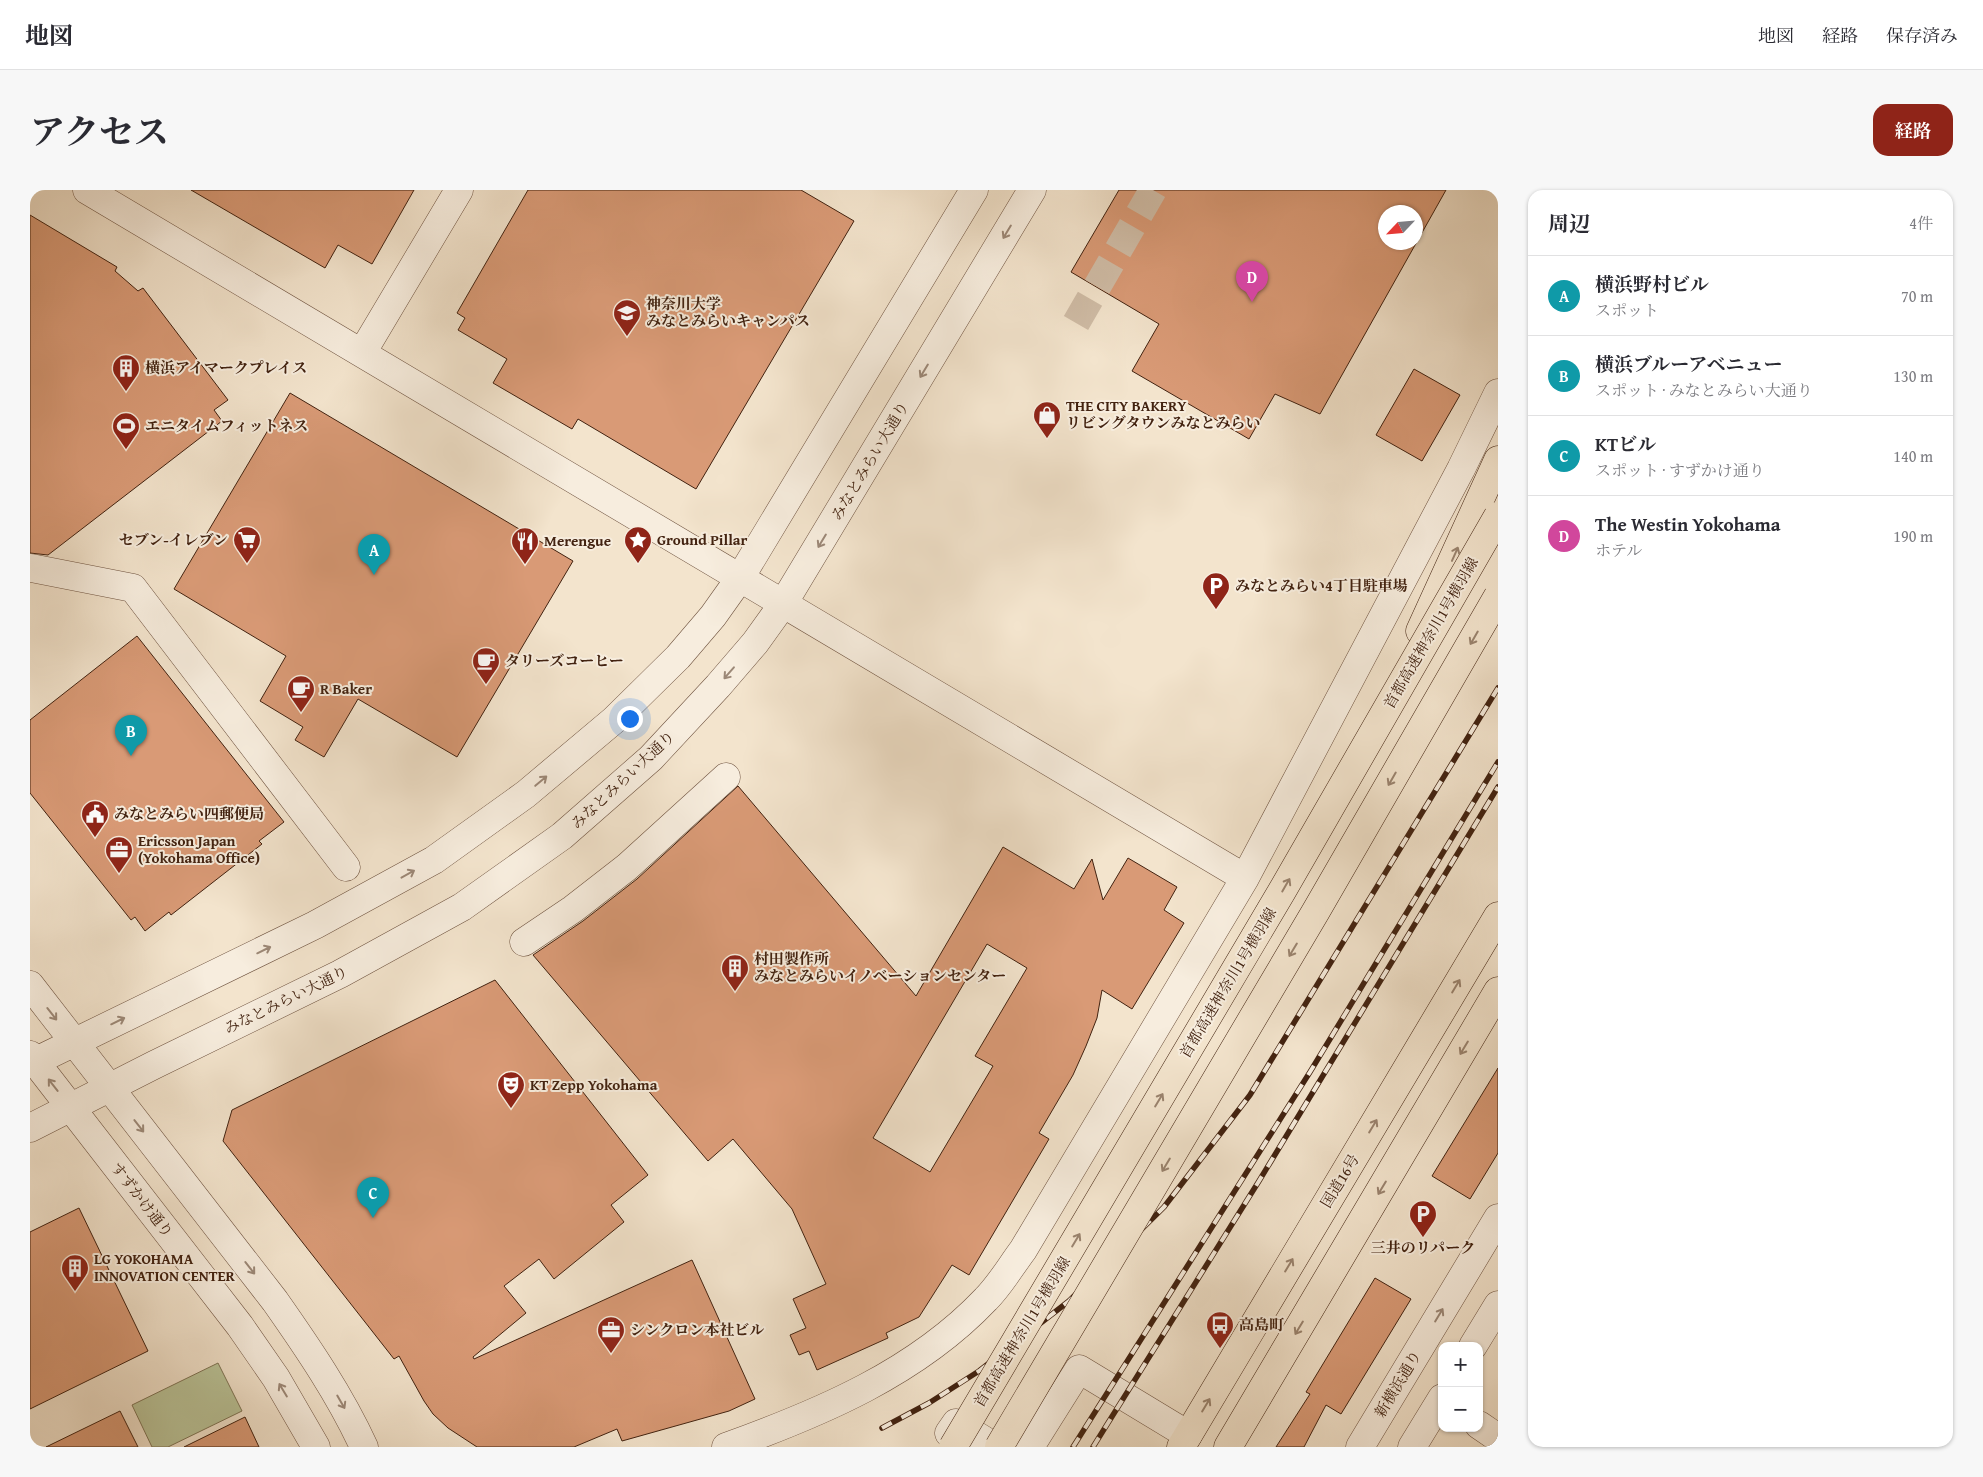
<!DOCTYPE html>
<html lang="ja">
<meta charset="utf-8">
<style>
body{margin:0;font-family:"Gentium Book Plus","Noto Serif JP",serif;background:#f7f7f7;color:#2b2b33}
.controls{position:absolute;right:15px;bottom:15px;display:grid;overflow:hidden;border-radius:10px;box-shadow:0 1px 4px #0004}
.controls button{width:45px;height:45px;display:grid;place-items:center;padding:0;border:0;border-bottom:1px solid #e1e1e2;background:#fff;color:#2b2b33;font:25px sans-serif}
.compass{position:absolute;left:1348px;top:15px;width:45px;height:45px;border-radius:50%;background:#fff;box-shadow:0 1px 4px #0004;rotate:244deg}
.you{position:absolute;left:599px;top:528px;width:18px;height:18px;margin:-12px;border:4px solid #fff;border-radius:50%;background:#1a73e8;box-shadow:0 0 0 8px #1a73e833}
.badge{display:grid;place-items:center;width:32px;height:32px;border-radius:50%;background:#8f2418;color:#fff;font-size:16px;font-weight:700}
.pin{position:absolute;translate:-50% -41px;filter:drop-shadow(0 1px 2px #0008)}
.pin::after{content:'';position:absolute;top:26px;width:18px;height:15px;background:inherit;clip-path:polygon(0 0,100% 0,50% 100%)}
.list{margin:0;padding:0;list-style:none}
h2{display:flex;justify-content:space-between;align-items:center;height:65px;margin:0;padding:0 20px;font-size:21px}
h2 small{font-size:16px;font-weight:400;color:#7c7c81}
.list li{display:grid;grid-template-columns:32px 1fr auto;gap:15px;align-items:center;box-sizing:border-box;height:80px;padding:0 20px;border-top:1px solid #e1e1e2}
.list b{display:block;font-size:19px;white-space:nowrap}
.list p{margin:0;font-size:16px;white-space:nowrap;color:#7c7c81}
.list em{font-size:16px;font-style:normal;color:#7c7c81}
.map{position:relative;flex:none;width:1468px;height:1257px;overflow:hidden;border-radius:15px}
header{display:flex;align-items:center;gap:30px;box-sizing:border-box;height:70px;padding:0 25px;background:#fff;border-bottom:1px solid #e1e1e2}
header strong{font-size:24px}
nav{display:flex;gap:28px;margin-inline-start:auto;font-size:18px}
.intro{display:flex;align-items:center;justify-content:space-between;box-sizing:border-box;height:120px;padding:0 30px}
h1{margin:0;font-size:35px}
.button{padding:12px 22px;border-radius:15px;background:#8f2418;color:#fff;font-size:18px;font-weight:700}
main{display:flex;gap:30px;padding:0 30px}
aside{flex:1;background:#fff;border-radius:15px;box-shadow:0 1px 4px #0004}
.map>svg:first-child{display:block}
.green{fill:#bac499;stroke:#7e7354}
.building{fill:#d99a76;stroke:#422210;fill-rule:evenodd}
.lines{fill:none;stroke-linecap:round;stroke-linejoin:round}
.minor-tunnel{stroke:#d0bda7;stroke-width:28;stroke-dasharray:28 14;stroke-linecap:butt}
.minor-casing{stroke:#6e523f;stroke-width:29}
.highway-casing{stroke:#422210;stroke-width:29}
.minor{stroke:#f7edde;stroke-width:28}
.highway{stroke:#f3e4cd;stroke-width:28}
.rail-casing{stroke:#422210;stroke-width:5.5}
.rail{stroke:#f7edde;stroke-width:4;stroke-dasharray:11;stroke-linecap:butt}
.highway-bridge-casing{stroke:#422210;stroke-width:29;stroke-linecap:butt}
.highway-bridge{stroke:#f3e4cd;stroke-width:28}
.oneway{stroke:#9c8877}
.oneway2{stroke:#9a836e}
.labels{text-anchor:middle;stroke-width:4;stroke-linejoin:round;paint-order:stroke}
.poi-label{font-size:15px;font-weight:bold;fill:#422210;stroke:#f7edde;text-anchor:start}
.street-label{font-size:15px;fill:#422210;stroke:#f7edde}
</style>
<header>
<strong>地図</strong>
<nav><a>地図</a><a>経路</a><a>保存済み</a></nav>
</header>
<div class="intro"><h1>アクセス</h1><a class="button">経路</a></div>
<main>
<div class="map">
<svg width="1468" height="1257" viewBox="0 0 1468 1257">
<rect width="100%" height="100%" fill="#f3e4cd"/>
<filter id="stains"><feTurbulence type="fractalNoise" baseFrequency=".004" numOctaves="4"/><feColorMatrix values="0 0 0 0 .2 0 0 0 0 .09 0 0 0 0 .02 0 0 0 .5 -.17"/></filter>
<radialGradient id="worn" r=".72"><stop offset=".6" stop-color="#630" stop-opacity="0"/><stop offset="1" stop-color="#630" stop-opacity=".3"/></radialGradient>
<!-- green -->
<path class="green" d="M188,1173L212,1221L138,1257H122L102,1215Z"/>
<!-- building -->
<path class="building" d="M161,0H384L342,74L308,55L295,78Z
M498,0H771L824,31L666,299L548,229L542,239L463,193L477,169L428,140L435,128L427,123Z
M1089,0H1416L1290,224L1245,204L1219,249L1102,181L1129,134L1041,82ZM1356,22H1386V52H1356Z
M0,25L87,77L85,81L108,101L113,98L198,210L184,220L192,231L18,365L0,363Z
M1384,179L1430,205L1392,271L1346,245Z
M260,203L543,371L427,567L328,509L294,567L265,550L273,537L230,511L256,466L144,399Z
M107,446L254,632L229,651L232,654L141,725L139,722L115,741L105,727L101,730L0,603V530Z
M708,596L886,806L973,657L1044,699L1062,669L1073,710L1098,668L1147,697L1134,720L1154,733L1102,819L1072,800L1067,828L1056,856L1043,885L1009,943L1019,949L939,1085L922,1075L889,1127L856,1143L858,1148L787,1180L779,1161L769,1165L760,1145L776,1138L763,1109L796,1094L762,1019L703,949L678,971L503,765L553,731L607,689ZM957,754L997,778L945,866L963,876L900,982L843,948Z
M465,790L618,985L581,1015L594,1032L524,1089L509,1069L474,1096L496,1123L443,1167L444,1169L662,1070L725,1209L699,1221L592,1251L587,1239L544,1257H447L418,1238L403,1224L394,1211L369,1166L364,1169L193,951L202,920Z
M1468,878V963L1440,1009L1402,986Z
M49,1018L118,1161L0,1219V1042Z
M1345,1088L1381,1109L1311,1224L1296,1215L1274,1257H1246L1280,1204L1276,1202Z
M90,1221L108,1257H16Z
M215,1227L229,1257H154Z"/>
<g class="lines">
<!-- minor-tunnel -->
<path class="minor-tunnel" d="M1046,133L1123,0"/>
<!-- minor casing -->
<g class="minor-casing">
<path id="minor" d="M57,0L1215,688
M332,163L429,0
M1,378L103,398L316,677
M494,752L543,719L597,677L696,587
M0,795L245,1111C278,1158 310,1205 334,1257
M0,865L210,1136L246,1188L286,1257
M0,874L285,735L404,670L496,604L584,530L648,467L683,426L710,388L944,0
M0,938L124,875L310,784L432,717L532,646L621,568L688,496L725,453L753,414L1002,0
M1443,1156L1468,1115
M1449,1235L1468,1248
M919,1243L926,1233L965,1257
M696,1257C790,1223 886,1183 956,1109C970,1095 981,1076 993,1060L1215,688L1431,279L1468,203
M1000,1257L1049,1179L1158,1245
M1330,1257L1468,1028
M1382,1257L1412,1208"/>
</g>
<!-- highway casing -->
<g class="highway-casing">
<path id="highway" d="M1390,441L1468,270
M1151,1257L1468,726
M1198,1257L1468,801"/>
</g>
<!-- minor -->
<use href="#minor" class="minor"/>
<!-- highway -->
<use href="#highway" class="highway"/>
<!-- rail casing -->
<g class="rail-casing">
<path id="rail" d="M852,1238L899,1213L949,1181L1039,1111L1134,1017L1220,905L1468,498
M1043,1257L1280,882L1468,572
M1063,1257L1229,991L1468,597"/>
</g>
<!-- rail -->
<use href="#rail" class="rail"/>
<!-- highway-bridge casing -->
<g class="highway-bridge-casing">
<path id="highway-bridge" d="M923,1257L1252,701L1468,326
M969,1257L1286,721L1468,406"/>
</g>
<!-- highway-bridge -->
<use href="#highway-bridge" class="highway-bridge"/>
</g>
<!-- one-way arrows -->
<defs><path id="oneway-shaft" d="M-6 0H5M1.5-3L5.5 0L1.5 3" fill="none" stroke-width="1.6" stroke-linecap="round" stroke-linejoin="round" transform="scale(1.25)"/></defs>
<g class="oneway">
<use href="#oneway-shaft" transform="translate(977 42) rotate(121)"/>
<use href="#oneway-shaft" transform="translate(894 181) rotate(121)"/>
<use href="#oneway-shaft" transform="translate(792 351) rotate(121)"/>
<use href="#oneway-shaft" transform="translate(699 483) rotate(131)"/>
<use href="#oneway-shaft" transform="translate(511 591) rotate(-40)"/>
<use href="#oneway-shaft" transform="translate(378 684) rotate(-29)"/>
<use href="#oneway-shaft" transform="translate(234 760) rotate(-26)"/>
<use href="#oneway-shaft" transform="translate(22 824) rotate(52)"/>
<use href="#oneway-shaft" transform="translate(88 831) rotate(-26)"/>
<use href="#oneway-shaft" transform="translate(23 895) rotate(-128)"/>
<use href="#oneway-shaft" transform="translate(109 936) rotate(52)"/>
<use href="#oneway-shaft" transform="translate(220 1078) rotate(52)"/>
<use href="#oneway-shaft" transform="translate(1409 1125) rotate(-59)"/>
<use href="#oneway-shaft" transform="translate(253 1200) rotate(-121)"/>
<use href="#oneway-shaft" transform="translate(311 1212) rotate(60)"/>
</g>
<g class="oneway2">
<use href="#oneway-shaft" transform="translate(1425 364) rotate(-66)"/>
<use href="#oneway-shaft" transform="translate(1444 448) rotate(120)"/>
<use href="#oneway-shaft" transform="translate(1362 589) rotate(120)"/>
<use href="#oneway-shaft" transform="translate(1256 695) rotate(-60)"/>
<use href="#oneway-shaft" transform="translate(1263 760) rotate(121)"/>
<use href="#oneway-shaft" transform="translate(1426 796) rotate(-59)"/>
<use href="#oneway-shaft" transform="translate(1434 858) rotate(121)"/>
<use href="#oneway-shaft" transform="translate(1129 910) rotate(-59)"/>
<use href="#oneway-shaft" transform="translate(1343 936) rotate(-59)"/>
<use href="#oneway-shaft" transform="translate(1136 975) rotate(121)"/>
<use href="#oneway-shaft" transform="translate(1352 998) rotate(121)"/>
<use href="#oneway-shaft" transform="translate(1046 1050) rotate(-59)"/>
<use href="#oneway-shaft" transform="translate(1259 1075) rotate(-59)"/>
<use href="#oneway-shaft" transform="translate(1269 1138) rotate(121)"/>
<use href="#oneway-shaft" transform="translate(1176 1215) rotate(-59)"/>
</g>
<!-- icons -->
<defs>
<g id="university-pin" transform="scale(1.4375)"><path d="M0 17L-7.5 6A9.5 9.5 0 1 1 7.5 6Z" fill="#8f2418" stroke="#f7edde"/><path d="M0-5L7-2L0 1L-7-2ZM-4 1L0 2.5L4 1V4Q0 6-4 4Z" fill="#fff"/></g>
<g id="building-pin" transform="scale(1.4375)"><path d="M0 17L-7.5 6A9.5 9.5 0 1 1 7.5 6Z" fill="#8f2418" stroke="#f7edde"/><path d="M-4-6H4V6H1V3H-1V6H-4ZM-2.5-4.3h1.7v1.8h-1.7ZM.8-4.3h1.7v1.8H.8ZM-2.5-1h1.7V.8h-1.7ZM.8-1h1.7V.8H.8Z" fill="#fff"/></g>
<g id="shop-pin" transform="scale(1.4375)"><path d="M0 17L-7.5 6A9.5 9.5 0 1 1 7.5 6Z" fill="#8f2418" stroke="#f7edde"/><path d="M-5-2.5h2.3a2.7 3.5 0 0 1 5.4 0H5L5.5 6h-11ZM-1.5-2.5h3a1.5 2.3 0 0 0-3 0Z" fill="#fff"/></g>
<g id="stadium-pin" transform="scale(1.4375)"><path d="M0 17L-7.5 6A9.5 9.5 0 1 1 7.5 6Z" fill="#8f2418" stroke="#f7edde"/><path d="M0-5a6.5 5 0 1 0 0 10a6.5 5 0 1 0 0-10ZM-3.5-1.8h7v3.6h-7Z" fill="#fff"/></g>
<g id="supermarket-pin" transform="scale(1.4375)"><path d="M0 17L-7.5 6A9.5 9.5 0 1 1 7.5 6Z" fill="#8f2418" stroke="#f7edde"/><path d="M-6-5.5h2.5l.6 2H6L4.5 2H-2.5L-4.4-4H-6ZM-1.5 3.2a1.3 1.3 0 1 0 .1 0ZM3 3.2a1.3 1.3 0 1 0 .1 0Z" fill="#fff"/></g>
<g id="sight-pin" transform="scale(1.4375)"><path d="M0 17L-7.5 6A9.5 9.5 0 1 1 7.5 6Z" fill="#8f2418" stroke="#f7edde"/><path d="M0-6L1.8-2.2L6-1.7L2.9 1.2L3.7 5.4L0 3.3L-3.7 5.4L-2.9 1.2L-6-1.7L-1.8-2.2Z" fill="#fff"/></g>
<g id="restaurant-pin" transform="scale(1.4375)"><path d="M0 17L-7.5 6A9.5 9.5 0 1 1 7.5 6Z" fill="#8f2418" stroke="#f7edde"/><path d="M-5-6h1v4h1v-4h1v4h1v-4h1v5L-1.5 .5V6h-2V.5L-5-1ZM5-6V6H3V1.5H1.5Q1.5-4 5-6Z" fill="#fff"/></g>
<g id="parking-pin" transform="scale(1.4375)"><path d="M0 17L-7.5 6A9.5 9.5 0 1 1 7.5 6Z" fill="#8f2418" stroke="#f7edde"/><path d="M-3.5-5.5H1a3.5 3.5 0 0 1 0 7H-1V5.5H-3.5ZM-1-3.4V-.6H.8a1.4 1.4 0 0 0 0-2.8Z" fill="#fff"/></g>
<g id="cafe-pin" transform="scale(1.4375)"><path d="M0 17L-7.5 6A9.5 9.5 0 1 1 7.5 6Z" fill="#8f2418" stroke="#f7edde"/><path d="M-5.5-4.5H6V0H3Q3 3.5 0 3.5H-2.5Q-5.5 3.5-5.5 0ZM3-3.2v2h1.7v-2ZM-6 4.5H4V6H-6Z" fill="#fff"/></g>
<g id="civic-pin" transform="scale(1.4375)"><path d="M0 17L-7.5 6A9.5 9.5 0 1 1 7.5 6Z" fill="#8f2418" stroke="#f7edde"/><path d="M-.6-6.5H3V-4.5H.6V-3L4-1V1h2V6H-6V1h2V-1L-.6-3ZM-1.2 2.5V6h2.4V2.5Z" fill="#fff"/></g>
<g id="office-pin" transform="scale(1.4375)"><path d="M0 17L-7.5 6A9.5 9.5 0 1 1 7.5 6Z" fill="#8f2418" stroke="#f7edde"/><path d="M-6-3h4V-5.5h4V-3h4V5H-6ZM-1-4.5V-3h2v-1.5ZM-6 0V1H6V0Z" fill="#fff"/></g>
<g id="theatre-pin" transform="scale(1.4375)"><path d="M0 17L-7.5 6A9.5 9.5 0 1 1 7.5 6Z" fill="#8f2418" stroke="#f7edde"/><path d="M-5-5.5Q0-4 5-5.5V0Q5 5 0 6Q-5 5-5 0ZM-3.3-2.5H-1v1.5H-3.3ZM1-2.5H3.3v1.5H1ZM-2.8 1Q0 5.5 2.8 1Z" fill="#fff"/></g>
<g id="bus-pin" transform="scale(1.4375)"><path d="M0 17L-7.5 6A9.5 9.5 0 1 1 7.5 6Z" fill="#8f2418" stroke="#f7edde"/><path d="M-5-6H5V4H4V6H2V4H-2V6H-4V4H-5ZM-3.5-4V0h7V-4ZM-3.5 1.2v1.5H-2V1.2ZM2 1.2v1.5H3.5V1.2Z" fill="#fff"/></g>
</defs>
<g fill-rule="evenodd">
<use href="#university-pin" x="597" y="123"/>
<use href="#building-pin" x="96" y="178"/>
<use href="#shop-pin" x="1017" y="225"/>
<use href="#stadium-pin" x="96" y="236"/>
<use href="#supermarket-pin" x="217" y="350"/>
<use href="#sight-pin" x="608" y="350"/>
<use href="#restaurant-pin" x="495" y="351"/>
<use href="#parking-pin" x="1186" y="396"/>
<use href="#cafe-pin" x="456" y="471"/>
<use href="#cafe-pin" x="271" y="499"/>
<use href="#civic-pin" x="65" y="624"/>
<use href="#office-pin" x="89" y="660"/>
<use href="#building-pin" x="705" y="778"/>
<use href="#theatre-pin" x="481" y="895"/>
<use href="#parking-pin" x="1393" y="1024"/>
<use href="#building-pin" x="45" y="1078"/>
<use href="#bus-pin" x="1190" y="1135"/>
<use href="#office-pin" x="581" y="1140"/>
</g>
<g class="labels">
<!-- poi labels -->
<g class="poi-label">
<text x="616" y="119">神奈川大学<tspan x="616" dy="17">みなとみらいキャンパス</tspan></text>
<text x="115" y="183">横浜アイマークプレイス</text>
<text x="1036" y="221">THE CITY BAKERY<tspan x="1036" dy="17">リビングタウンみなとみらい</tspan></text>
<text x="115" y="241">エニタイムフィットネス</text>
<text x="198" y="355" text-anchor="end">セブン-イレブン</text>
<text x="627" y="355">Ground Pillar</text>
<text x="514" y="356">Merengue</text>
<text x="1205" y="401">みなとみらい4丁目駐車場</text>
<text x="475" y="476">タリーズコーヒー</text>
<text x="290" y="504">R Baker</text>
<text x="84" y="629">みなとみらい四郵便局</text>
<text x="108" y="656">Ericsson Japan<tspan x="108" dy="17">(Yokohama Office)</tspan></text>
<text x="724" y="774">村田製作所<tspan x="724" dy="17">みなとみらいイノベーションセンター</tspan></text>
<text x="500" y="900">KT Zepp Yokohama</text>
<text x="1393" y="1063" text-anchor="middle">三井のリパーク</text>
<text x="64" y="1074">LG YOKOHAMA<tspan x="64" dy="17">INNOVATION CENTER</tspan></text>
<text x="1209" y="1140">高島町</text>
<text x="600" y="1145">シンクロン本社ビル</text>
</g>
<!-- street labels -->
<g class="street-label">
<text transform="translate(840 271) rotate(-59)" y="5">みなとみらい大通り</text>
<text transform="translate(1401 443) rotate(-60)" y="5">首都高速神奈川1号横羽線</text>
<text transform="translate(593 590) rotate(-43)" y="5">みなとみらい大通り</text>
<text transform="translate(1198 793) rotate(-59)" y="5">首都高速神奈川1号横羽線</text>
<text transform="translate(256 810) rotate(-26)" y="5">みなとみらい大通り</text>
<text transform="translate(1310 991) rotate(-59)" y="5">国道16号</text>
<text transform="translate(112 1010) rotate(52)" y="5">すずかけ通り</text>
<text transform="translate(992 1142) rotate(-59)" y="5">首都高速神奈川1号横羽線</text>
<text transform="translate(1368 1194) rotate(-59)" y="5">新横浜通り</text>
</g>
</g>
<rect width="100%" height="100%" filter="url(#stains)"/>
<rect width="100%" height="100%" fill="url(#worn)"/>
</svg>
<div class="controls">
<button>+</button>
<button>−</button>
</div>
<svg class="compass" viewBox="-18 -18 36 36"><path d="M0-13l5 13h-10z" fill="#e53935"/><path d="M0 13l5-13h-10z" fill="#7c7c81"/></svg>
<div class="you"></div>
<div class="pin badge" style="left:344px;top:385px;background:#0f9aa8">A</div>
<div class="pin badge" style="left:101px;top:566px;background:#0f9aa8">B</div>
<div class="pin badge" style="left:343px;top:1028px;background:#0f9aa8">C</div>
<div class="pin badge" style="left:1222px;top:112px;background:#d1479c">D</div>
</div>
<aside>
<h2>周辺<small>4件</small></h2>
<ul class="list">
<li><span class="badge" style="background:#0f9aa8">A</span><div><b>横浜野村ビル</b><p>スポット</p></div><em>70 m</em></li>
<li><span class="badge" style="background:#0f9aa8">B</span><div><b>横浜ブルーアベニュー</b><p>スポット · みなとみらい大通り</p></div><em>130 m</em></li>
<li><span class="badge" style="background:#0f9aa8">C</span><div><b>KTビル</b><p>スポット · すずかけ通り</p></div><em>140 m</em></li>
<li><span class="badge" style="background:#d1479c">D</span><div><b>The Westin Yokohama</b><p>ホテル</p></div><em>190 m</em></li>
</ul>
</aside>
</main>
